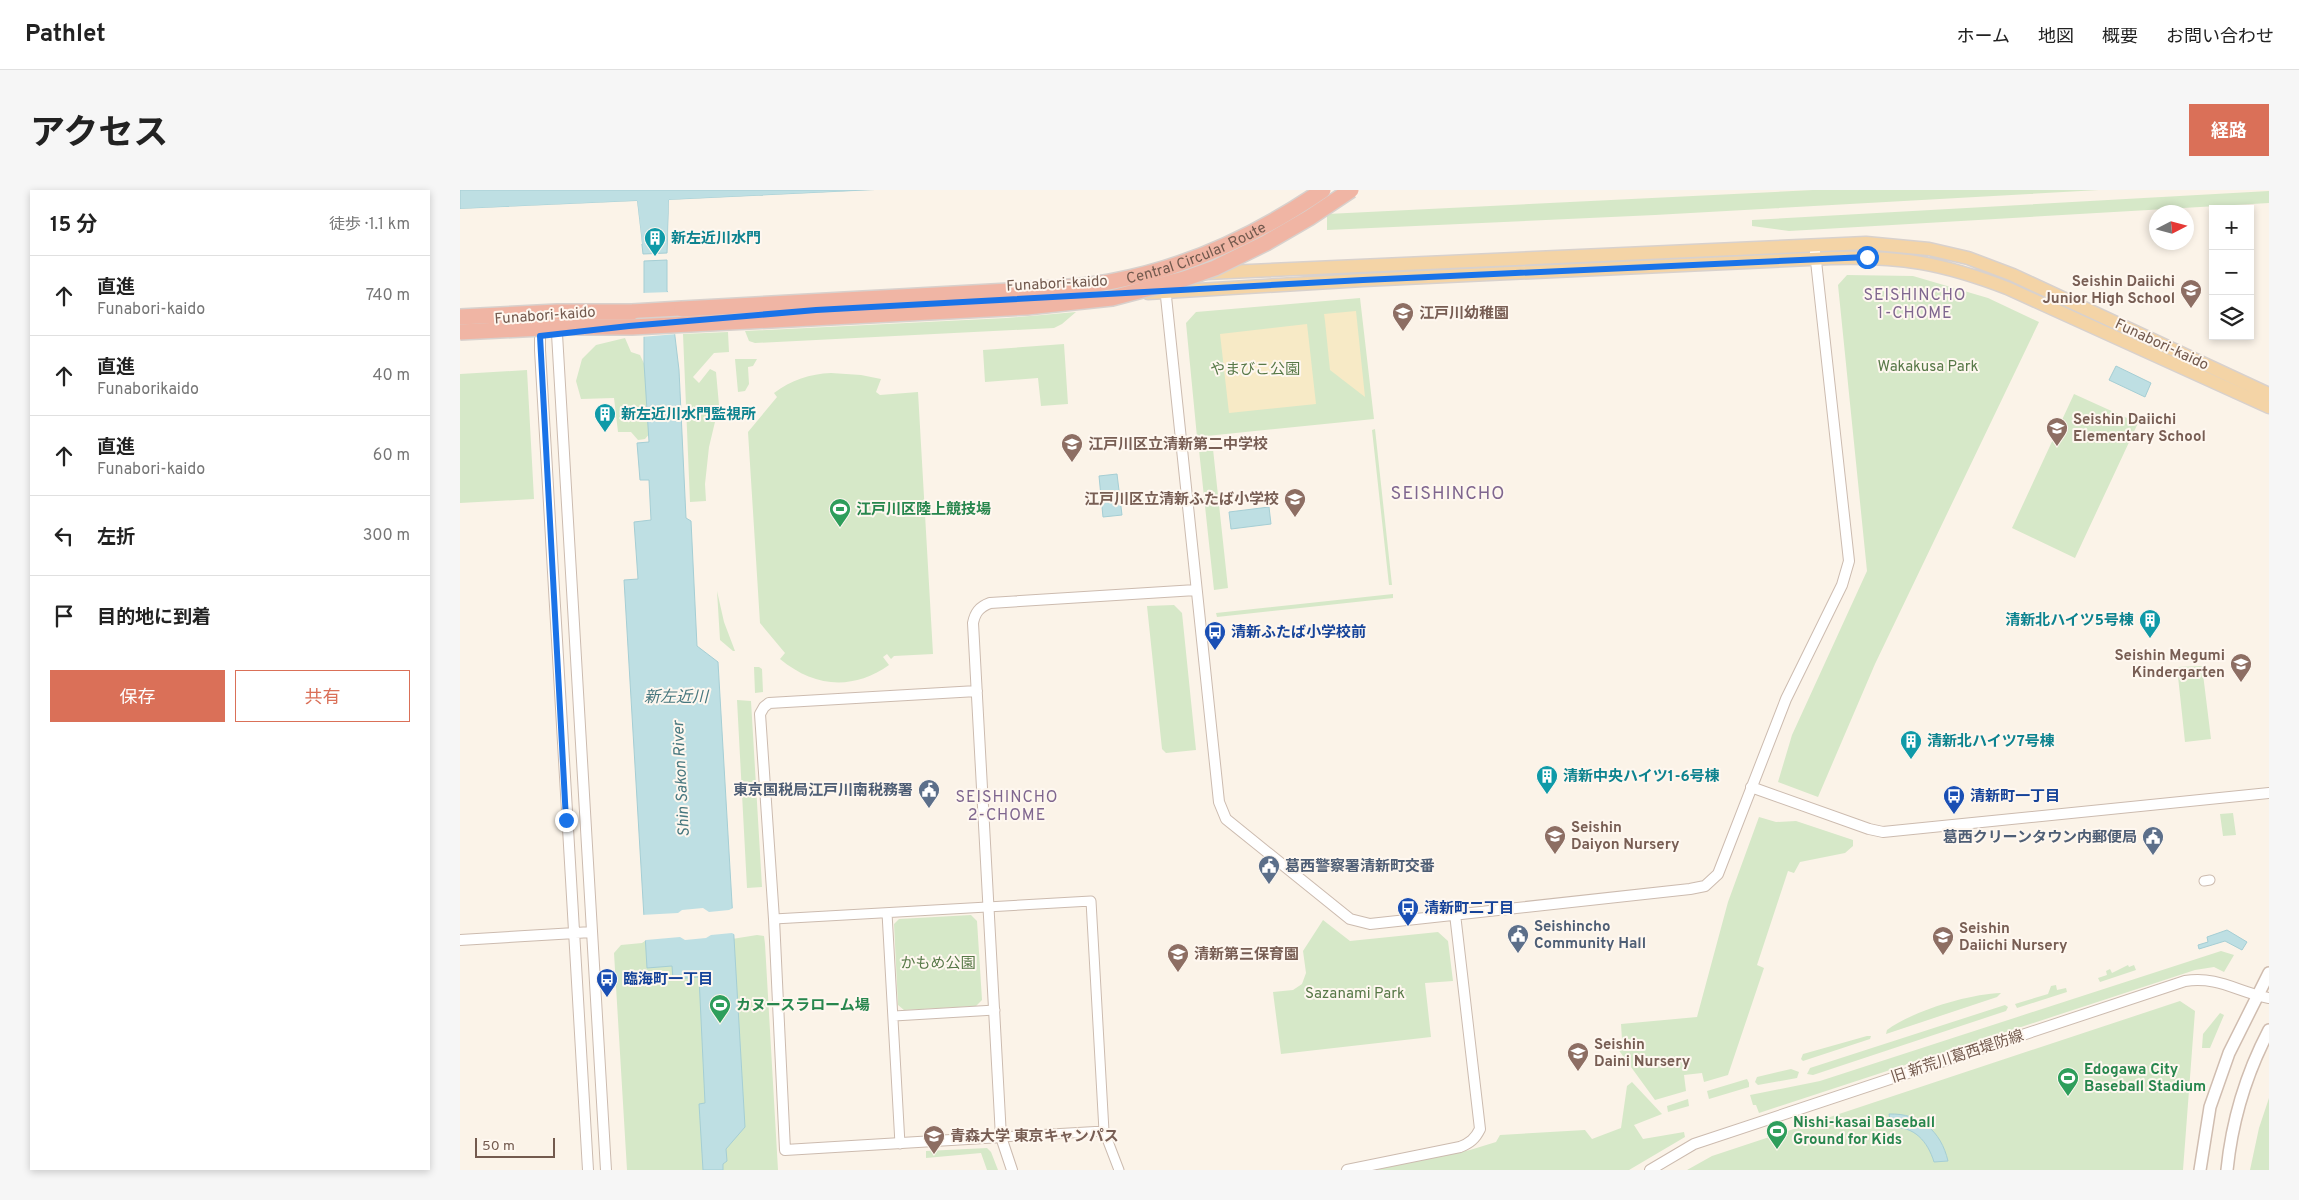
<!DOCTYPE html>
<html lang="ja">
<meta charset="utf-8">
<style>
body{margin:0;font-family:Overpass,"Noto Sans JP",sans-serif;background:#f6f6f6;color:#222}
.controls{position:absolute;right:15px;top:15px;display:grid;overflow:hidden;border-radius:0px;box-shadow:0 2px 8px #0003}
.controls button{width:45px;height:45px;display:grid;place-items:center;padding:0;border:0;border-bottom:1px solid #e0e0e0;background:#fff;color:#222;font:25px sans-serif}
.compass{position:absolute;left:1689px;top:15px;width:45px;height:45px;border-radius:50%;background:#fff;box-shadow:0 2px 8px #0003;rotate:84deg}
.scale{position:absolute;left:15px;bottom:12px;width:80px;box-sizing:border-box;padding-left:5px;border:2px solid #735a4e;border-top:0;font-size:14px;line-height:18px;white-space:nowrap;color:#735a4e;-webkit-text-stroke:4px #fef7ef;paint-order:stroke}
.stop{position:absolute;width:15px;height:15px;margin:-11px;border:4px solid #1a73e8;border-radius:50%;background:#fff}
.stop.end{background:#1a73e8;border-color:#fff;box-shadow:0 1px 5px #0008}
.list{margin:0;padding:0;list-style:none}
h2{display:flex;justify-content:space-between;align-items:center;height:65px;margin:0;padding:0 20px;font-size:21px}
h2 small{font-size:16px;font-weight:400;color:#767676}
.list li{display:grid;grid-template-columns:32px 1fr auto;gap:15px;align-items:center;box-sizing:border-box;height:80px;padding:0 20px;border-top:1px solid #e0e0e0}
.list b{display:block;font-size:19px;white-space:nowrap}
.list p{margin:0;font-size:16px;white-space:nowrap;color:#767676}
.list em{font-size:16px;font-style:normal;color:#767676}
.actions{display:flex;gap:10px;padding:15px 20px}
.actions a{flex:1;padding:11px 0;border:1px solid #da7058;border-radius:0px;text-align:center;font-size:18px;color:#da7058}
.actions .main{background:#da7058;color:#fff}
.icon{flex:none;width:28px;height:28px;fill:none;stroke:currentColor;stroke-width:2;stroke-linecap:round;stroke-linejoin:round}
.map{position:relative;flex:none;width:1809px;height:980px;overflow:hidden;border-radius:0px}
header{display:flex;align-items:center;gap:30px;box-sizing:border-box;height:70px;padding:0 25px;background:#fff;border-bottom:1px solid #e0e0e0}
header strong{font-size:24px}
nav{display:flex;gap:28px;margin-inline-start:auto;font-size:18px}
.intro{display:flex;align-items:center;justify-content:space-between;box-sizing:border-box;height:120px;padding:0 30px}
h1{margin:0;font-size:35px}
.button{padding:12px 22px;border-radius:0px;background:#da7058;color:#fff;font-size:18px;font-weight:700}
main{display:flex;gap:30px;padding:0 30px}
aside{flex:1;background:#fff;border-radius:0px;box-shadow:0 2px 8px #0003}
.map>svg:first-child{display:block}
.green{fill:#d6e8c8}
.sand{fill:#f7eac6}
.water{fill:#bedfe3;stroke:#a5ced4}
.pier{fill:#fbf3e8}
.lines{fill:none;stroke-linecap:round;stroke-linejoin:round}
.minor-casing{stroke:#ccbbaf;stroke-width:11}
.tertiary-casing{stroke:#ccbbaf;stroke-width:12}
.secondary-casing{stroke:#d0bdb0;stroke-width:14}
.primary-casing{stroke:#d8d1cd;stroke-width:15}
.motorway-casing{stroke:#d8d1cd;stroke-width:18}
.minor{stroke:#fff;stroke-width:9}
.tertiary{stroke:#fff;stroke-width:10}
.secondary{stroke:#fff;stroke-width:11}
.primary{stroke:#f4d4a6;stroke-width:12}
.motorway{stroke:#f0b5a4;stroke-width:15}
.motorway-bridge-casing{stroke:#d8d1cd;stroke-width:18;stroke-linecap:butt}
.motorway-bridge{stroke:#f0b5a4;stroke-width:15}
.route{stroke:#1a73e8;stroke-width:6}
.labels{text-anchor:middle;stroke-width:4;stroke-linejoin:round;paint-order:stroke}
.culture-label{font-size:15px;font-weight:bold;fill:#0d838f;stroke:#fef7ef;text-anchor:start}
.street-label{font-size:15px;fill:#735a4e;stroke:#fef7ef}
.education-label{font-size:15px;font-weight:bold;fill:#785e54;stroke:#fef7ef;text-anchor:start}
.park-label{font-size:15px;fill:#577847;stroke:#fef7ef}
.leisure-label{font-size:15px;font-weight:bold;fill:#27864d;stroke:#fef7ef;text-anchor:start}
.transit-label{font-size:15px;font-weight:bold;fill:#164399;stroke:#fef7ef;text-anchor:start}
.service-label{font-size:15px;font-weight:bold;fill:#4e5e75;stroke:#fef7ef;text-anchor:end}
.neighbourhood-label{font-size:16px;letter-spacing:1px;fill:#7f668f;stroke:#fef7ef}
.water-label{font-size:16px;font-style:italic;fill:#46777e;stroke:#fef7ef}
.quarter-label{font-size:18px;letter-spacing:1px;fill:#7f668f;stroke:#fef7ef}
</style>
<header>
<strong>Pathlet</strong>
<nav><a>ホーム</a><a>地図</a><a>概要</a><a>お問い合わせ</a></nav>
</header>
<div class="intro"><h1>アクセス</h1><a class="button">経路</a></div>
<main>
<aside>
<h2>15 分<small>徒歩 · 1.1 km</small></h2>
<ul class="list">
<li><svg class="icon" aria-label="ahead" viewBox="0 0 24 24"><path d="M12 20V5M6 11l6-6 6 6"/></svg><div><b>直進</b><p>Funabori-kaido</p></div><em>740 m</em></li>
<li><svg class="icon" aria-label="ahead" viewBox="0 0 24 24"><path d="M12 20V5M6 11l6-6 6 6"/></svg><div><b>直進</b><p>Funaborikaido</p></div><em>40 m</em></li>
<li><svg class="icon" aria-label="ahead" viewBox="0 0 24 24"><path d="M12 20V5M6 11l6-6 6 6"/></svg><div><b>直進</b><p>Funabori-kaido</p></div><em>60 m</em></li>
<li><svg class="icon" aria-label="left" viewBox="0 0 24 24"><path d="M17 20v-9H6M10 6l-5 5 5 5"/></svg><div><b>左折</b></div><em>300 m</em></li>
<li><svg class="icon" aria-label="arrive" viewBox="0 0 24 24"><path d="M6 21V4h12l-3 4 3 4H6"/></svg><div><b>目的地に到着</b></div></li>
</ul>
<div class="actions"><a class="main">保存</a><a>共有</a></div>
</aside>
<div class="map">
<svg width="1809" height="980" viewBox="0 0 1809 980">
<rect width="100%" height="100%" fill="#fbf3e8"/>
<!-- green -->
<path class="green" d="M1353,0H1639L1195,25L867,40V24Z
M1809,1V13L1329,41L1292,36V30Z
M1387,85L1453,86L1528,108L1579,132L1415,474L1358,607L1318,592L1332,545L1407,381L1378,95Z
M900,108L914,229L737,247L726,133L736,122Z
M616,122L602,134L594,138L295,153L289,151L285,141L546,128Z
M268,142L269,162L254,163L233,187L239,193L250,179L256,182L259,215L249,257L245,294L246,311L230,312L223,144Z
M165,148L171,162L180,165L188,182L191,242L185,249L178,250L171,242H158L154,208L121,209L116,191L122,169L136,155Z
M604,154L608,214L581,216L578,188L525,192L523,160Z
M275,169H297L293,176L288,177L289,194L285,201L278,202Z
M67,180L74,309L0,313V184Z
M371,183L401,185L421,189L416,202L420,205L458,202L473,464L434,466L431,469L427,464L423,467L429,475C392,501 354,497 320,469L325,463L300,433L288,242L317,207L314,203C331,190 350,184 371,183Z
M1614,204L1678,233L1615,368L1552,338Z
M915,239L932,395H929L912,240Z
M753,259L768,398L754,400L739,260Z
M257,401L264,432L275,461H273L260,450Z
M933,404V408L757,427L756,423Z
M714,415L722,423L736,560L706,563L702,559L687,416Z
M1742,476L1751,549L1725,552L1717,477Z
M294,477H299L302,479L303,502L295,503Z
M277,510L291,511L302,697L287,698Z
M1773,623L1776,645L1763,646L1760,624Z
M1299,627L1316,632L1336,631L1393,650V656L1385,663L1340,672L1334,683L1328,681L1297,775L1304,778L1268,885L1244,892L1242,883L1224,885L1226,901L1195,910L1155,855L1162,850L1161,834L1237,827L1268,712Z
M511,725L517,731L522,810L516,816L444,820L438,815L434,734L439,729Z
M863,730L890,751L978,742L988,751L993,791L965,793L971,847L821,864L813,802L833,800L842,794L846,783L843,761Z
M297,745L304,746L305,754L318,980H167L154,763L161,755L182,753L186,750L272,749Z
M1761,761L1774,765L1764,782L1754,777L1735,780L1299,923L1296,915H1293L1290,905L1360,891Z
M1668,775L1669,777L1674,775L1676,780L1640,792L1638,788L1647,785L1646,781L1650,779L1652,783Z
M1596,795L1597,800L1606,798L1607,802L1557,818L1555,814L1588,804L1591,796Z
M1541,803L1537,807L1426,844L1427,840C1453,821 1508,804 1541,803Z
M1720,811L1735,821L1723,980H1227L1252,966Z
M1545,815L1548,817L1546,821L1353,885L1347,884L1350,878Z
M1760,823L1764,825L1750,858H1742L1743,844Z
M1407,846H1411L1410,849L1343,871L1341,869L1343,864Z
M1331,879L1339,882L1337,888L1298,895L1295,892L1297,887Z
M1287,889L1289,893V897L1249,909L1247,901Z
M1172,892L1202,924L1174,935L1183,949L1224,942L1225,947L1169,980H914L1010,960L1036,952L1040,945L1125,940L1132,949L1161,938L1167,896Z
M1809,908V980H1790L1799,938Z
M1228,909L1229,916L1208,922L1207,916Z
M527,958L531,962L538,980H527L521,963L466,968V961Z"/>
<!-- sand -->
<path class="sand" d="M896,121L905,207L870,180L865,131L864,124Z
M847,134L856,214L769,223L760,144Z"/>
<!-- water -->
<path class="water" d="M0,0H414L209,10L207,63L183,64L177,11L0,19Z
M207,70V101L210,105L219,180L226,328L231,331L237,456L258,472L285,937L266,959L267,971L263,974V980H243L239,914L245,913L239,787L213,789L212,776L187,778L164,390L178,389L174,332L191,330L189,290H180L177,253L189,252L184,173V71Z
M1656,176L1691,193L1685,207L1649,190Z
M657,284L662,325L643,327L639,286Z
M809,317L811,334L771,339L769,322Z
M1767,740L1787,752L1782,760L1765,751L1739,759L1738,755L1748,752L1747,747Z
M1429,924C1460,923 1481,941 1488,971L1474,972C1468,952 1454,935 1431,938Z"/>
<!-- pier -->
<path class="pier" d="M416,0L414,2L211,12L210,54H208L209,10Z
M177,11L182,54H180L175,14L0,22V19Z
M211,102L217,144L181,147V103Z
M275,717L277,746L272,743L251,745L246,748L225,750L220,747L186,750L183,752L181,725L218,723L222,720L243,718L249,722L269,720Z"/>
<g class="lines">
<!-- minor casing -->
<g class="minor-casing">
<path id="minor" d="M1744,691L1750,690
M427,723L440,954
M314,729L631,711L644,941L659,980
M434,826L535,820
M541,947L644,941"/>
</g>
<!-- tertiary casing -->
<g class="tertiary-casing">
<path id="tertiary" d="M705,97L759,612L766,629L890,729L910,734L1230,699L1245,696L1258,684L1326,509L1382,395L1389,371L1355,62
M85,134L80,145V160L128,980
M92,134L97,144L146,980
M517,501L309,513L304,517L300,524L314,729L325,960L541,947
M1291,597L1409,639L1423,642L1809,603
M0,750L132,742
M552,980L541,947L513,433C515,423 519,417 530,413L736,400
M887,980L1000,957C1010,953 1015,949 1020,939L995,724
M1190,980L1234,954L1725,791C1759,786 1777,802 1809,808"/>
</g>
<!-- secondary casing -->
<g class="secondary-casing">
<path id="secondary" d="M1740,980L1750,917L1769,863L1809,783
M1767,980C1772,930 1786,884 1809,840"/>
</g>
<!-- primary casing -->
<g class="primary-casing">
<path id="primary" d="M746,83L1406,53L1469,59L1508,68L1553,85L1809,204
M688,103L903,90L1371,68C1440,66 1482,73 1547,98L1809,217
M485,114L585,108"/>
</g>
<!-- motorway casing -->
<g class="motorway-casing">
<path id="motorway" d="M172,122L222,119"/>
</g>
<!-- minor -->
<use href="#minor" class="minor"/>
<!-- tertiary -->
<use href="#tertiary" class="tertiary"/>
<!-- secondary -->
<use href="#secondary" class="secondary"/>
<!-- primary -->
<use href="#primary" class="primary"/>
<!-- motorway -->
<use href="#motorway" class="motorway"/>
<!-- motorway-bridge casing -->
<g class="motorway-bridge-casing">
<g id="motorway-bridge">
<path id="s1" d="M222,119L567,100C596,98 625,97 654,91C730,77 800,43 863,0"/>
<path d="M0,127L97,122H172"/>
<path d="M0,142L102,137H172L567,117L652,108L724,89L755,78L806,53L849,28L891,0"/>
</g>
</g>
<!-- motorway-bridge -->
<use href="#motorway-bridge" class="motorway-bridge"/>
</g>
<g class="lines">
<!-- route -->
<path class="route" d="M106,630L80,146L169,136L356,120L903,90L1407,67"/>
</g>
<!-- icons -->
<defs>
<g id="building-pin" transform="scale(1.125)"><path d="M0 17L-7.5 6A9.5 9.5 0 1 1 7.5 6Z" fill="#0f9aa8" stroke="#fef7ef"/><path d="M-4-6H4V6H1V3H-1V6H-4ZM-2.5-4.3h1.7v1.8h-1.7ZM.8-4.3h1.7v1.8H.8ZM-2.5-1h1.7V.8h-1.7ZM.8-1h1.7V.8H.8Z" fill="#fff"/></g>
<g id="school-pin" transform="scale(1.125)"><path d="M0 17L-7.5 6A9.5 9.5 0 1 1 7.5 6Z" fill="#8d6e63" stroke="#fef7ef"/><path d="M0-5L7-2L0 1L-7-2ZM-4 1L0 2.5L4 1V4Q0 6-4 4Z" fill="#fff"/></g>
<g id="stadium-pin" transform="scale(1.125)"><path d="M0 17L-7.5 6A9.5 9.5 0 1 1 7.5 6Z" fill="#2e9e5b" stroke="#fef7ef"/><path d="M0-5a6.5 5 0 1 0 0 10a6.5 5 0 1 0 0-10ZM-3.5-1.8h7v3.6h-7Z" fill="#fff"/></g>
<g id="bus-pin" transform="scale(1.125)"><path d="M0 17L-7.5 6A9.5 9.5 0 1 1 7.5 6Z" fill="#1a4fb4" stroke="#fef7ef"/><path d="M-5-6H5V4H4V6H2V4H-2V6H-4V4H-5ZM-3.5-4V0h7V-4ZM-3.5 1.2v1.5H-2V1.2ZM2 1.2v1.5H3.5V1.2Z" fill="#fff"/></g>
<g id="civic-pin" transform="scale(1.125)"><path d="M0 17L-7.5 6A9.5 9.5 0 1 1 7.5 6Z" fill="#5c6f8a" stroke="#fef7ef"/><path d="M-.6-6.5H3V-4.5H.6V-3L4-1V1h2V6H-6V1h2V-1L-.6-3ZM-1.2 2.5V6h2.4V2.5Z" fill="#fff"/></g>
<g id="university-pin" transform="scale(1.125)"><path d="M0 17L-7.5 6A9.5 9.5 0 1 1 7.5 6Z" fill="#8d6e63" stroke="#fef7ef"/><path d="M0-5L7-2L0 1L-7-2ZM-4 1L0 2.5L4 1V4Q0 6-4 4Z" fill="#fff"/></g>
</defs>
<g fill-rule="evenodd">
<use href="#building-pin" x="195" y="48"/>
<use href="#school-pin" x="1731" y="100"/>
<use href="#school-pin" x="943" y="123"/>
<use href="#building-pin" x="145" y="224"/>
<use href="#school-pin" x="1597" y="238"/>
<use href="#school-pin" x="612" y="254"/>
<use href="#school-pin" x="835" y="309"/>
<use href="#stadium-pin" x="380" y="319"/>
<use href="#building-pin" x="1690" y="430"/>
<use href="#bus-pin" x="755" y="442"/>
<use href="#school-pin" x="1781" y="474"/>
<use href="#building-pin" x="1451" y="551"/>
<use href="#building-pin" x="1087" y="586"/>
<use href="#civic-pin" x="469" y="600"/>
<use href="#bus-pin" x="1494" y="606"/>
<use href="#school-pin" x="1095" y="646"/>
<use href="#civic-pin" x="1693" y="647"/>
<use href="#civic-pin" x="809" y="676"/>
<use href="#bus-pin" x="948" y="718"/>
<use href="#civic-pin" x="1058" y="745"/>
<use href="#school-pin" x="1483" y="747"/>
<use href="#school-pin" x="718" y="764"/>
<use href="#bus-pin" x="147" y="789"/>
<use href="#stadium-pin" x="260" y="815"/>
<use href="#school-pin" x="1118" y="863"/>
<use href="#stadium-pin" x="1608" y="888"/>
<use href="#stadium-pin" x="1317" y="941"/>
<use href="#university-pin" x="474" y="946"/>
</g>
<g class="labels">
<!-- culture labels -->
<g class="culture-label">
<text x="211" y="53">新左近川水門</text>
<text x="161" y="229">新左近川水門監視所</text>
<text x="1674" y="435" text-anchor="end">清新北ハイツ5号棟</text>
<text x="1467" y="556">清新北ハイツ7号棟</text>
<text x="1103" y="591">清新中央ハイツ1-6号棟</text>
</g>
<!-- street labels -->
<g class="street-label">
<text dy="5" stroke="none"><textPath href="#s1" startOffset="520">Central Circular Route</textPath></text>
<text transform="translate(597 93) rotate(-3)" y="5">Funabori-kaido</text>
<text transform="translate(85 125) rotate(-4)" y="5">Funabori-kaido</text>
<text transform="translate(1702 154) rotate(25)" y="5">Funabori-kaido</text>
<text transform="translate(1497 866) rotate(-18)" y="5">旧 新荒川葛西堤防線</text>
</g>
<!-- education labels -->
<g class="education-label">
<text x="1715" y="96" text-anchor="end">Seishin Daiichi<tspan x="1715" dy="17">Junior High School</tspan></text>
<text x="959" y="128">江戸川幼稚園</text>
<text x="1613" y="234">Seishin Daiichi<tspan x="1613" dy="17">Elementary School</tspan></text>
<text x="628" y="259">江戸川区立清新第二中学校</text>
<text x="819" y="314" text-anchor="end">江戸川区立清新ふたば小学校</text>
<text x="1765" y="470" text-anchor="end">Seishin Megumi<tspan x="1765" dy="17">Kindergarten</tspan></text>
<text x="1111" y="642">Seishin<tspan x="1111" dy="17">Daiyon Nursery</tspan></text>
<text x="1499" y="743">Seishin<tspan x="1499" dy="17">Daiichi Nursery</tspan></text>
<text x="734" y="769">清新第三保育園</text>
<text x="1134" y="859">Seishin<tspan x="1134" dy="17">Daini Nursery</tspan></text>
<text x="490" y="951">青森大学 東京キャンパス</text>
</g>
<!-- park labels -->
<g class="park-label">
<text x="1468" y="181">Wakakusa Park</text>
<text x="795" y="184">やまびこ公園</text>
<text x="478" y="778">かもめ公園</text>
<text x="895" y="808">Sazanami Park</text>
</g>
<!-- leisure labels -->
<g class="leisure-label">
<text x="396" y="324">江戸川区陸上競技場</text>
<text x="276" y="820">カヌースラローム場</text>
<text x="1624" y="884">Edogawa City<tspan x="1624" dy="17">Baseball Stadium</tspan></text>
<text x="1333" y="937">Nishi-kasai Baseball<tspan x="1333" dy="17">Ground for Kids</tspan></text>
</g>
<!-- transit labels -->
<g class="transit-label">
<text x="771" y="447">清新ふたば小学校前</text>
<text x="1510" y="611">清新町一丁目</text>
<text x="964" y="723">清新町二丁目</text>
<text x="163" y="794">臨海町一丁目</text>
</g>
<!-- service labels -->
<g class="service-label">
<text x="453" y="605">東京国税局江戸川南税務署</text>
<text x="1677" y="652">葛西クリーンタウン内郵便局</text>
<text x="825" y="681" text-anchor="start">葛西警察署清新町交番</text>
<text x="1074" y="741" text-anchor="start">Seishincho<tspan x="1074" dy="17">Community Hall</tspan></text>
</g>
<!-- neighbourhood labels -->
<g class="neighbourhood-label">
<text x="1455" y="110">SEISHINCHO<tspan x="1455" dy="18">1-CHOME</tspan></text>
<text x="547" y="612">SEISHINCHO<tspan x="547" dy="18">2-CHOME</tspan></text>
</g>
<!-- water labels -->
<g class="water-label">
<text x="216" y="512">新左近川</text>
<text transform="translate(220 589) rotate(-93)" y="6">Shin Sakon River</text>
</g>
<!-- quarter labels -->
<g class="quarter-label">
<text x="988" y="309">SEISHINCHO</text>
</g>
</g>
</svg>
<div class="controls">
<button>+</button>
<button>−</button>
<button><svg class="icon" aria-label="layers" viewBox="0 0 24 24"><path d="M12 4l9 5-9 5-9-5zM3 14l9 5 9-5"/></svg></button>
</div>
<svg class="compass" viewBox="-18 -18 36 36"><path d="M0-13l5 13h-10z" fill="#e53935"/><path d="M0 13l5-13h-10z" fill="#767676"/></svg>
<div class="scale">50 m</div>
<div class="stop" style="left:1407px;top:67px"></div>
<div class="stop end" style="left:106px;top:630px"></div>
</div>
</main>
